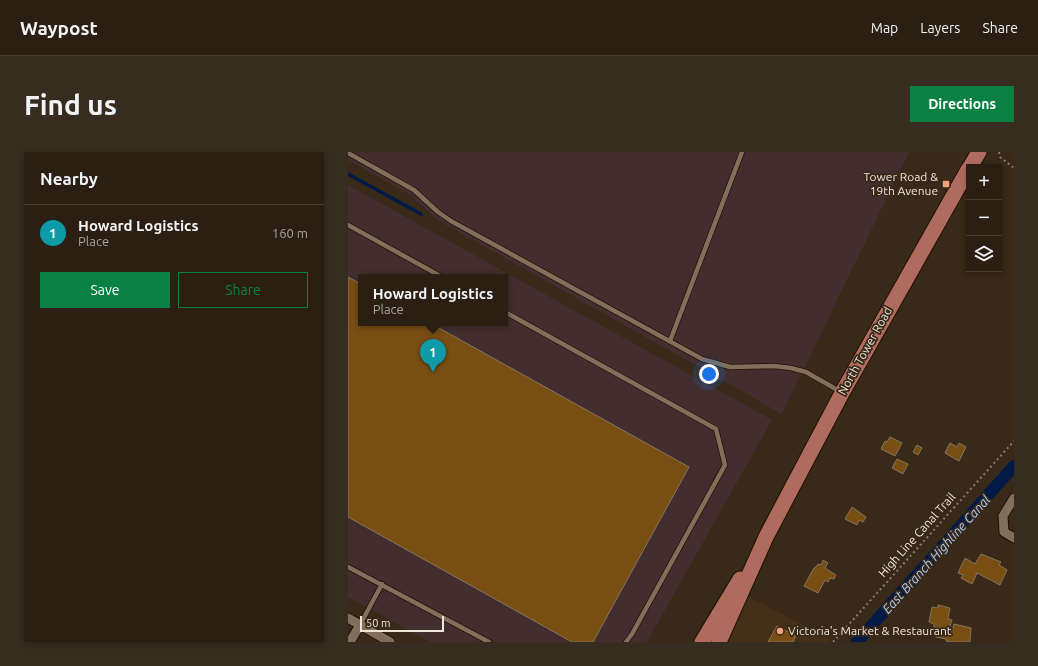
<!DOCTYPE html>
<meta charset="utf-8">
<style>
body{margin:0;font-family:Ubuntu,sans-serif;background:#362c20;color:#f1f3f6}
.controls{position:absolute;right:12px;top:12px;display:grid;overflow:hidden;border-radius:0px;box-shadow:0 2px 6px #0003}
.controls button{width:36px;height:36px;display:grid;place-items:center;padding:0;border:0;border-bottom:1px solid #463d32;background:#2a1f12;color:#f1f3f6;font:20px sans-serif}
.scale{position:absolute;left:12px;bottom:10px;width:84px;box-sizing:border-box;padding-left:4px;border:2px solid #eee4d9;border-top:0;font-size:11px;line-height:14px;white-space:nowrap;color:#eee4d9;-webkit-text-stroke:3px #382918;paint-order:stroke}
.you{position:absolute;left:361px;top:222px;width:14px;height:14px;margin:-10px;border:3px solid #fff;border-radius:50%;background:#1a73e8;box-shadow:0 0 0 6px #1a73e833}
.badge{display:grid;place-items:center;width:26px;height:26px;border-radius:50%;background:#0b8043;color:#fff;font-size:13px;font-weight:700}
.pin{position:absolute;translate:-50% -33px;filter:drop-shadow(0 1px 2px #0008)}
.pin::after{content:'';position:absolute;top:21px;width:14px;height:12px;background:inherit;clip-path:polygon(0 0,100% 0,50% 100%)}
.popup{position:absolute;left:10px;top:122px;width:150px;height:52px;box-sizing:border-box;display:grid;place-content:center;border-radius:0px;background:#2a1f12;filter:drop-shadow(0 1px 3px #0005);font-size:13px;white-space:nowrap;color:#a5a29f}
.popup b{font-size:15px;color:#f1f3f6}
.popup::after{content:'';position:absolute;left:50%;top:100%;margin-left:-8px;border:8px solid transparent;border-top-color:#2a1f12}
.list{margin:0;padding:0;list-style:none}
h2{display:flex;justify-content:space-between;align-items:center;height:52px;margin:0;padding:0 16px;font-size:17px}
h2 small{font-size:13px;font-weight:400;color:#a5a29f}
.list li{display:grid;grid-template-columns:26px 1fr auto;gap:12px;align-items:center;box-sizing:border-box;height:56px;padding:0 16px;border-top:1px solid #463d32}
.list b{display:block;font-size:15px;white-space:nowrap}
.list p{margin:0;font-size:13px;white-space:nowrap;color:#a5a29f}
.list em{font-size:13px;font-style:normal;color:#a5a29f}
.actions{display:flex;gap:8px;padding:12px 16px}
.actions a{flex:1;padding:9px 0;border:1px solid #0b8043;border-radius:0px;text-align:center;font-size:14px;color:#0b8043}
.actions .main{background:#0b8043;color:#fff}
.icon{flex:none;width:22px;height:22px;fill:none;stroke:currentColor;stroke-width:2;stroke-linecap:round;stroke-linejoin:round}
.map{position:relative;flex:none;width:666px;height:490px;overflow:hidden;border-radius:0px}
header{display:flex;align-items:center;gap:24px;box-sizing:border-box;height:56px;padding:0 20px;background:#2a1f12;border-bottom:1px solid #463d32}
header strong{font-size:19px}
nav{display:flex;gap:22px;margin-inline-start:auto;font-size:14px}
.intro{display:flex;align-items:center;justify-content:space-between;box-sizing:border-box;height:96px;padding:0 24px}
h1{margin:0;font-size:28px}
.button{padding:10px 18px;border-radius:0px;background:#0b8043;color:#fff;font-size:14px;font-weight:700}
main{display:flex;gap:24px;padding:0 24px}
aside{flex:1;background:#2a1f12;border-radius:0px;box-shadow:0 2px 6px #0003}
.map>svg:first-child{display:block}
.built{fill:#443018}
.industrial{fill:#422e2f;fill-rule:evenodd}
.lines{fill:none;stroke-linecap:round;stroke-linejoin:round}
.stream{stroke:#011a48;stroke-width:3.5}
.canal{stroke:#011a48;stroke-width:12}
.building{fill:#794e13;stroke:#867460}
.lane-casing{stroke:#1f1102;stroke-width:6}
.street-casing{stroke:#1f1102;stroke-width:11}
.primary-casing{stroke:#1f1102;stroke-width:17}
.path{stroke:#887b6d;stroke-width:2;stroke-dasharray:2 3;stroke-linecap:butt}
.lane{stroke:#816f5b;stroke-width:4.5}
.street{stroke:#816f5b;stroke-width:9}
.primary{stroke:#b06b5f;stroke-width:15}
.poi-dot{fill:#f0a279;stroke:#382918;stroke-width:1.5}
.labels{text-anchor:middle;stroke-width:3.5;stroke-linejoin:round;paint-order:stroke}
.poi-label{font-size:12px;fill:#eee4d9;stroke:#382918;text-anchor:end}
.street-label{font-size:12px;fill:#eee4d9;stroke:#382918}
.water-label{font-size:13px;font-style:italic;fill:#afccfb;stroke:#382918}
</style>
<header>
<strong>Waypost</strong>
<nav><a>Map</a><a>Layers</a><a>Share</a></nav>
</header>
<div class="intro"><h1>Find us</h1><a class="button">Directions</a></div>
<main>
<aside>
<h2>Nearby<small></small></h2>
<ul class="list">
<li><span class="badge" style="background:#0f9aa8">1</span><div><b>Howard Logistics</b><p>Place</p></div><em>160 m</em></li>
</ul>
<div class="actions"><a class="main">Save</a><a>Share</a></div>
</aside>
<div class="map">
<svg width="666" height="490" viewBox="0 0 666 490">
<rect width="100%" height="100%" fill="#382918"/>
<!-- built -->
<path class="built" d="M399,444L483,487L480,490H377Z"/>
<!-- industrial -->
<path class="industrial" d="M0,0H561L434,262L91,69L61,42L0,8Z
M0,33L424,268L299,490H82L0,445ZM13,125H157V171H13Z"/>
<g class="lines">
<!-- stream -->
<path class="stream" d="M0,22L73,62"/>
<!-- canal -->
<path class="canal" d="M509,490L666,314"/>
</g>
<!-- building -->
<path class="building" d="M0,125L13,132V171H82L341,315L245,490H224L0,365Z
M542,285L554,291L547,304L533,297L537,289L539,290Z
M602,291L609,295L611,291L618,295L611,309L597,301Z
M569,293L574,296L570,303L565,300Z
M549,307L560,312L555,322L544,316Z
M504,355L518,365L515,370L511,368L509,373L497,367Z
M633,402L653,410L651,413L659,418L652,433L629,421L624,432L613,426L615,423L610,421L617,406L627,412Z
M475,408L480,411L477,416L488,423L486,427L482,426L480,430L477,428L470,441L456,434L466,416H467L470,412L473,413Z
M590,453L602,456L600,467L604,468L601,478L604,479L606,472L623,476L622,490H602L598,489V487L588,485L590,476L586,475V472L581,470L584,455L590,456Z
M429,474L448,484L445,490H420Z"/>
<g class="lines">
<!-- lane casing -->
<g class="lane-casing">
<path id="lane" d="M0,1L66,38L90,60L103,69L354,207L382,215L426,214L443,216L458,220L493,240
M0,73L94,125
M157,160L368,277L377,313L284,482L278,490
M322,189L394,0
M0,415L141,490
M12,473L34,432"/>
</g>
<!-- street casing -->
<g class="street-casing">
<path id="street" d="M666,346L655,364L656,380L666,386
M0,466L42,490
M2,490L12,473"/>
</g>
<!-- primary casing -->
<g class="primary-casing">
<path id="primary" d="M622,15L631,0
M354,490L392,427
M371,490L418,385L457,311L494,241L621,16"/>
</g>
<!-- path -->
<path class="path" d="M651,0L652,5L666,16
M485,490L666,289"/>
<!-- lane -->
<use href="#lane" class="lane"/>
<!-- street -->
<use href="#street" class="street"/>
<!-- primary -->
<use href="#primary" class="primary"/>
</g>
<!-- markers -->
<g class="poi-dot">
<rect x="594" y="28" width="8" height="8" rx="2"/>
<circle cx="432" cy="479" r="4"/>
</g>
<g class="labels">
<!-- poi labels -->
<g class="poi-label">
<text x="590" y="29">Tower Road &amp;<tspan x="590" dy="14">19th Avenue</tspan></text>
<text x="440" y="483" text-anchor="start">Victoria's Market &amp; Restaurant</text>
</g>
<!-- street labels -->
<g class="street-label">
<text transform="translate(517 199) rotate(-61)" y="4">North Tower Road</text>
<text transform="translate(569 383) rotate(-48)" y="4">High Line Canal Trail</text>
</g>
<!-- water labels -->
<g class="water-label">
<text transform="translate(588 402) rotate(-48)" y="5">East Branch Highline Canal</text>
</g>
</g>
</svg>
<div class="controls">
<button>+</button>
<button>−</button>
<button><svg class="icon" aria-label="layers" viewBox="0 0 24 24"><path d="M12 4l9 5-9 5-9-5zM3 14l9 5 9-5"/></svg></button>
</div>
<div class="scale">50 m</div>
<div class="you"></div>
<div class="pin badge" style="left:85px;top:220px;background:#0f9aa8">1</div>
<div class="popup"><b>Howard Logistics</b>Place</div>
</div>
</main>
